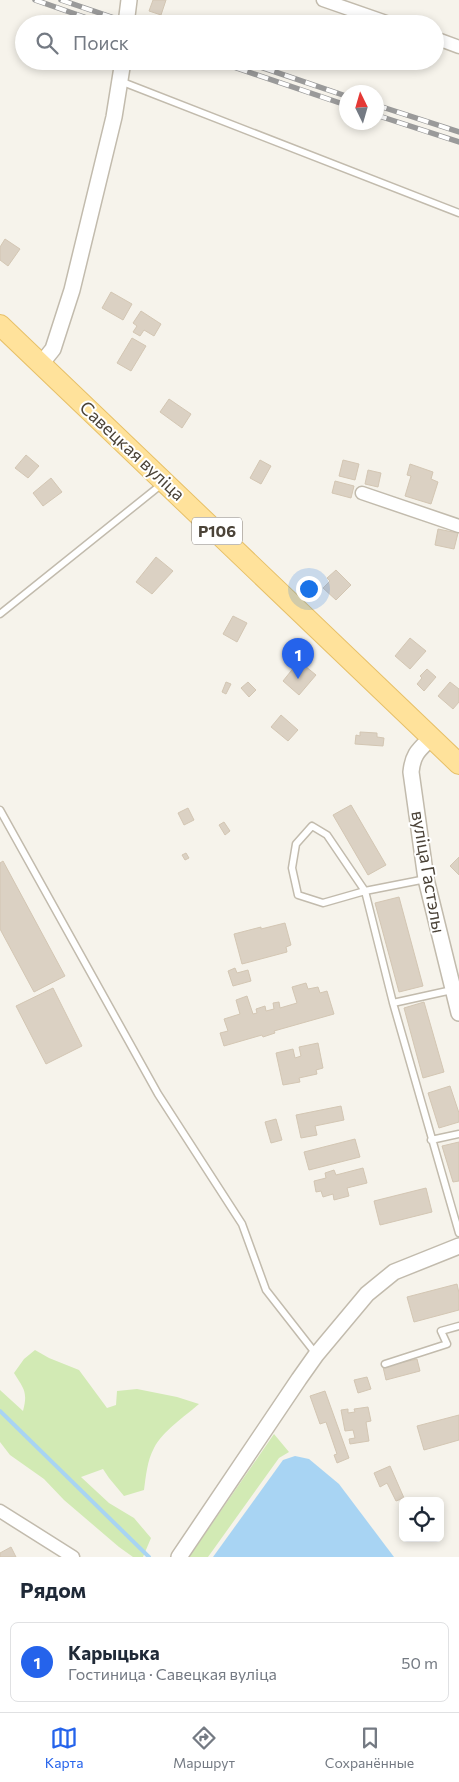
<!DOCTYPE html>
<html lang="ru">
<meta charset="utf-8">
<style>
body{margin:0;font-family:Commissioner,sans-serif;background:#f6f6f7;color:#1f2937}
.controls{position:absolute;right:15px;bottom:15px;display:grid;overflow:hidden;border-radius:8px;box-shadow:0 2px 8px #0003}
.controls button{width:45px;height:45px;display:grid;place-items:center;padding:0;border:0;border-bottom:1px solid #e0e1e3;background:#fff;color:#1f2937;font:25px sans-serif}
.compass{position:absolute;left:339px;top:85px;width:45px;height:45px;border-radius:50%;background:#fff;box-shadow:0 2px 8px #0003;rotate:355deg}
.you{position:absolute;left:308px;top:588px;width:18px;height:18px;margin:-12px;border:4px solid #fff;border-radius:50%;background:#1a73e8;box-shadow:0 0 0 8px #1a73e833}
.badge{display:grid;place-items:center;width:32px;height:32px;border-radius:50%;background:#2563eb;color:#fff;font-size:16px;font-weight:700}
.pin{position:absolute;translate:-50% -41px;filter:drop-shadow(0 1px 2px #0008)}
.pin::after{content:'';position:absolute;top:26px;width:18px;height:15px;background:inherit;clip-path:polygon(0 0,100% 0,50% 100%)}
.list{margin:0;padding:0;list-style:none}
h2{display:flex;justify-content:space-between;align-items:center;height:65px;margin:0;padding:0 20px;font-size:21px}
h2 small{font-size:16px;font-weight:400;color:#747a83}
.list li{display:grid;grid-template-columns:32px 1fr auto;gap:15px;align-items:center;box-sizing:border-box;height:80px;margin:0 10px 10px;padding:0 10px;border:1px solid #e0e1e3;border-radius:8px}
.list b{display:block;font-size:19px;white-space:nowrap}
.list p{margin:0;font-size:16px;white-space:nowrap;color:#747a83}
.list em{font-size:16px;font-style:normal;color:#747a83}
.icon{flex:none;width:28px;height:28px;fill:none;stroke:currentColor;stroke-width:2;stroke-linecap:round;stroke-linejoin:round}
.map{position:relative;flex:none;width:459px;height:1557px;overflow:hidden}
.search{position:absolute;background:#fff;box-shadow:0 2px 8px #0003;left:15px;right:15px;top:15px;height:55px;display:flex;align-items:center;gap:12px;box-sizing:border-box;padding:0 18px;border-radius:28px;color:#747a83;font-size:19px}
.sheet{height:155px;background:#fff}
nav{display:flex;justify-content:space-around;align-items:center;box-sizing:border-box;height:70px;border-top:1px solid #e0e1e3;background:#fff;font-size:14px;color:#747a83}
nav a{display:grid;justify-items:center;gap:2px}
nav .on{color:#2563eb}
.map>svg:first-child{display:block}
.green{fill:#d2eab4}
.water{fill:#a8d4f3}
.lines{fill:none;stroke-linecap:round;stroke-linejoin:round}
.stream{stroke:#a8d4f3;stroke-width:4}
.building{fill:#dbd1c3;stroke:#d3c6b3}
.service-casing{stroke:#c2bbad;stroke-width:9}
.minor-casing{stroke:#c2bbad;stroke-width:15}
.tertiary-casing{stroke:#c2bbad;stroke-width:18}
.primary-casing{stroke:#e7c068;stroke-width:22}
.service{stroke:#fff;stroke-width:6}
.minor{stroke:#fff;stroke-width:12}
.tertiary{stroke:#fff;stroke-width:15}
.primary{stroke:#ffe29b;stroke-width:20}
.rail-casing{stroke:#9a9a9a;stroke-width:5.5}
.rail{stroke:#fff;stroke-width:4;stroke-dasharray:11;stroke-linecap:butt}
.labels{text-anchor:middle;stroke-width:4;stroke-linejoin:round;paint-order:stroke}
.shield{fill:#fff;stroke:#817b74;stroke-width:1}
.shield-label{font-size:16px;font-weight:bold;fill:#4b4338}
.street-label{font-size:18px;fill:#4b4338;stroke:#fff}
</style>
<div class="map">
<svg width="459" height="1557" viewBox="0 0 459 1557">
<rect width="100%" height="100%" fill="#f6f3eb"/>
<!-- green -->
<path class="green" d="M35,1350L49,1358L79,1370L107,1408L116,1405L117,1391L137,1389L177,1397L199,1404C185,1416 162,1432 154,1448C147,1461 146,1476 144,1490L124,1496L109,1478L103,1469L81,1477L109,1503L134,1518L151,1538L143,1557H133L119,1547L64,1500L44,1479L10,1455L0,1442V1390L23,1411C28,1392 24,1389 14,1373L24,1359Z
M274,1434L289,1452L279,1458L208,1557H189Z"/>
<!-- water -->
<path class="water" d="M295,1456L309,1459L339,1484L394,1557H213L283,1460Z"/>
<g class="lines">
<!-- stream -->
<path class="stream" d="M0,1411L149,1557"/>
</g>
<!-- building -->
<path class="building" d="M153,0H166L161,15L149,11Z
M196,20L208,24H195Z
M5,239L20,249L8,266L0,260V247Z
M111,292L132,304L123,320L102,308Z
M141,311L161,324L154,336L144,330L140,336L133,332L137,326L133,323Z
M132,338L146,346L131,371L117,363Z
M169,399L191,414L182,428L160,412Z
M26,455L39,466L28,478L15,468Z
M260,460L271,466L261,484L250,478Z
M343,460L359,464L355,480L339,476Z
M410,464L433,472L431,479L438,482L431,504L405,496L411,476L407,475Z
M368,470L381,473L378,487L365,484Z
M51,478L62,492L43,506L33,493Z
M335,481L354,486L351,498L332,493Z
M438,529L458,533L454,549L435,545Z
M156,557L173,571L152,594L136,582Z
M336,570L351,585L336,600L323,588L330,581L327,578Z
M233,616L247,623L237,642L223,634Z
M410,638L426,651L410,669L395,656Z
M299,661L316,675L299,695L283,681Z
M427,669L436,677L424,691L417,684L422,678L420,676Z
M226,682L231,684L226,694L222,692Z
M248,682L256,690L249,697L241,688Z
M450,682L459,689V702L453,709L438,696Z
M281,715L298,730L288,741L271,727Z
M360,732L377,733V737L384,738L383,746L355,744L356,735L360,736Z
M351,805L386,865L368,875L333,815Z
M188,808L194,820L184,825L178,813Z
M224,822L230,831L225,835L219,825Z
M186,853L189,858L185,860L182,855Z
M459,857V875L450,866Z
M3,861L65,976L34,992L0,929V863Z
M399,897L423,986L399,992L375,903Z
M285,923L291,945L286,947L287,952L242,964L234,934L261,927V929Z
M235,968L237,973L248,970L251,981L233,986L228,971Z
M306,983L308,989L318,987L320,993L327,991L334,1014L274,1031L275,1033L263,1037L262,1035L224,1046L220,1033L228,1031L224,1019L240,1014L236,1000L247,996L253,1014L257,1013L256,1009L265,1006L266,1011L274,1009L273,1003L279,1002L280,1008L297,1003L292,987Z
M53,988L82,1046L46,1064L16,1006Z
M424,1002L444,1072L423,1078L404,1008Z
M318,1043L323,1068L316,1070L317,1074L299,1078L300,1082L283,1085L276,1053L293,1049L295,1058L301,1056L299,1047Z
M450,1086L459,1113V1122L439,1128L428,1093Z
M341,1106L344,1120L315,1126L317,1135L301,1138L296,1115Z
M276,1119L282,1140L271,1143L265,1122Z
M355,1139L360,1157L309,1170L304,1152Z
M459,1142V1181L453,1182L442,1146Z
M363,1168L367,1183L347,1188L349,1196L334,1200L333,1194L323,1197L321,1191L316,1192L314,1181L326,1178L325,1173L334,1170L336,1175Z
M426,1188L432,1212L380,1225L374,1201Z
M457,1284L459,1293V1310L414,1322L407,1297Z
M417,1359L420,1371L386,1380L383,1367Z
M367,1377L371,1389L358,1393L354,1380Z
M325,1391L349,1458L337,1463L334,1455L337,1454L326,1422L320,1424L310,1396Z
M368,1407L371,1421L366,1422L369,1441L350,1444L349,1439L355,1438L353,1430L345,1431L341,1410L348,1409V1413L355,1412L354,1409Z
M459,1415V1440L424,1450L417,1426Z
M390,1466L404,1498L396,1501L387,1483L380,1487L374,1473Z
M11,1547L16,1557H0V1553Z"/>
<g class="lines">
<!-- service casing -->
<g class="service-casing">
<path id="service" d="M120,81L459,213
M0,614L162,484
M0,810L158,1094L242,1224L266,1290L316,1354
M426,879L365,891L327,835L312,826L296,844L292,868L298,895L323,903L365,891L393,1003L459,1233
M393,1003L452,990
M431,1140L459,1134
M385,1364L447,1344L441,1331L459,1326"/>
</g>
<!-- minor casing -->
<g class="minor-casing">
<path id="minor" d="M323,0L392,24
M435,38L459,47
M362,493L459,526
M0,1511L73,1557"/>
</g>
<!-- tertiary casing -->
<g class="tertiary-casing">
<path id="tertiary" d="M126,24L129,0
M41,364L53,349L72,290L114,117L123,61
M432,737C419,750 413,753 411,772L426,879L459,1013
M179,1557L299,1379L316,1355L367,1294L394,1272L459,1246"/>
</g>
<!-- primary casing -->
<g class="primary-casing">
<path id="primary" d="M0,325L459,764"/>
</g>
<!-- service -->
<use href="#service" class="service"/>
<!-- minor -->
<use href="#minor" class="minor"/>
<!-- tertiary -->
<use href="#tertiary" class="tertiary"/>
<!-- primary -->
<use href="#primary" class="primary"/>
<!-- rail casing -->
<g class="rail-casing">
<path id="rail" d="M35,0L104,24
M61,0L132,24
M216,61L346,105
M243,61L346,96
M376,105L459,132
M376,115L459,142"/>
</g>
<!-- rail -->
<use href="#rail" class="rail"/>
</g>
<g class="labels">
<!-- shield labels -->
<rect class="shield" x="192" y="517.5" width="50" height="27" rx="4"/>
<g class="shield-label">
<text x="217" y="537">Р106</text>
</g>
<!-- street labels -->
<g class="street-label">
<text transform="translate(132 451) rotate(43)" y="6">Савецкая вуліца</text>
<text transform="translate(428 872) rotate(80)" y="6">вуліца Гастэлы</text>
</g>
</g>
</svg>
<div class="controls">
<button><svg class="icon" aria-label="locate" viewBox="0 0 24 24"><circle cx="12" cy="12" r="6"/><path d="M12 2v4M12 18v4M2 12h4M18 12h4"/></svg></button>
</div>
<svg class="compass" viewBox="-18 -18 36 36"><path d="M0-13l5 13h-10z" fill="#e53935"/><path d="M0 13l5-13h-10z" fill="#747a83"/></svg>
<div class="you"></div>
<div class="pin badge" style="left:298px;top:679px">1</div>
<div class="search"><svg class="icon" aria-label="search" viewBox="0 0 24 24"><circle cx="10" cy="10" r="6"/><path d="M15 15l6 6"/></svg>Поиск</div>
</div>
<section class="sheet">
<h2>Рядом<small></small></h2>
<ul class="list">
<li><span class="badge">1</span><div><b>Карыцька</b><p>Гостиница · Савецкая вуліца</p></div><em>50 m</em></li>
</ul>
</section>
<nav>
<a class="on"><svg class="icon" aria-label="map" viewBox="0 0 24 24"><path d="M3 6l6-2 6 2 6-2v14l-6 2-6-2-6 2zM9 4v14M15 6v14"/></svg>Карта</a>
<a><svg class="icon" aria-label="directions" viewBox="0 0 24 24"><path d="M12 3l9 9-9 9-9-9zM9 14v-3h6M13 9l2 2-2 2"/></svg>Маршрут</a>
<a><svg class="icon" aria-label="saved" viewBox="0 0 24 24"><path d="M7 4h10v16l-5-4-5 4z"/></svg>Сохранённые</a>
</nav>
